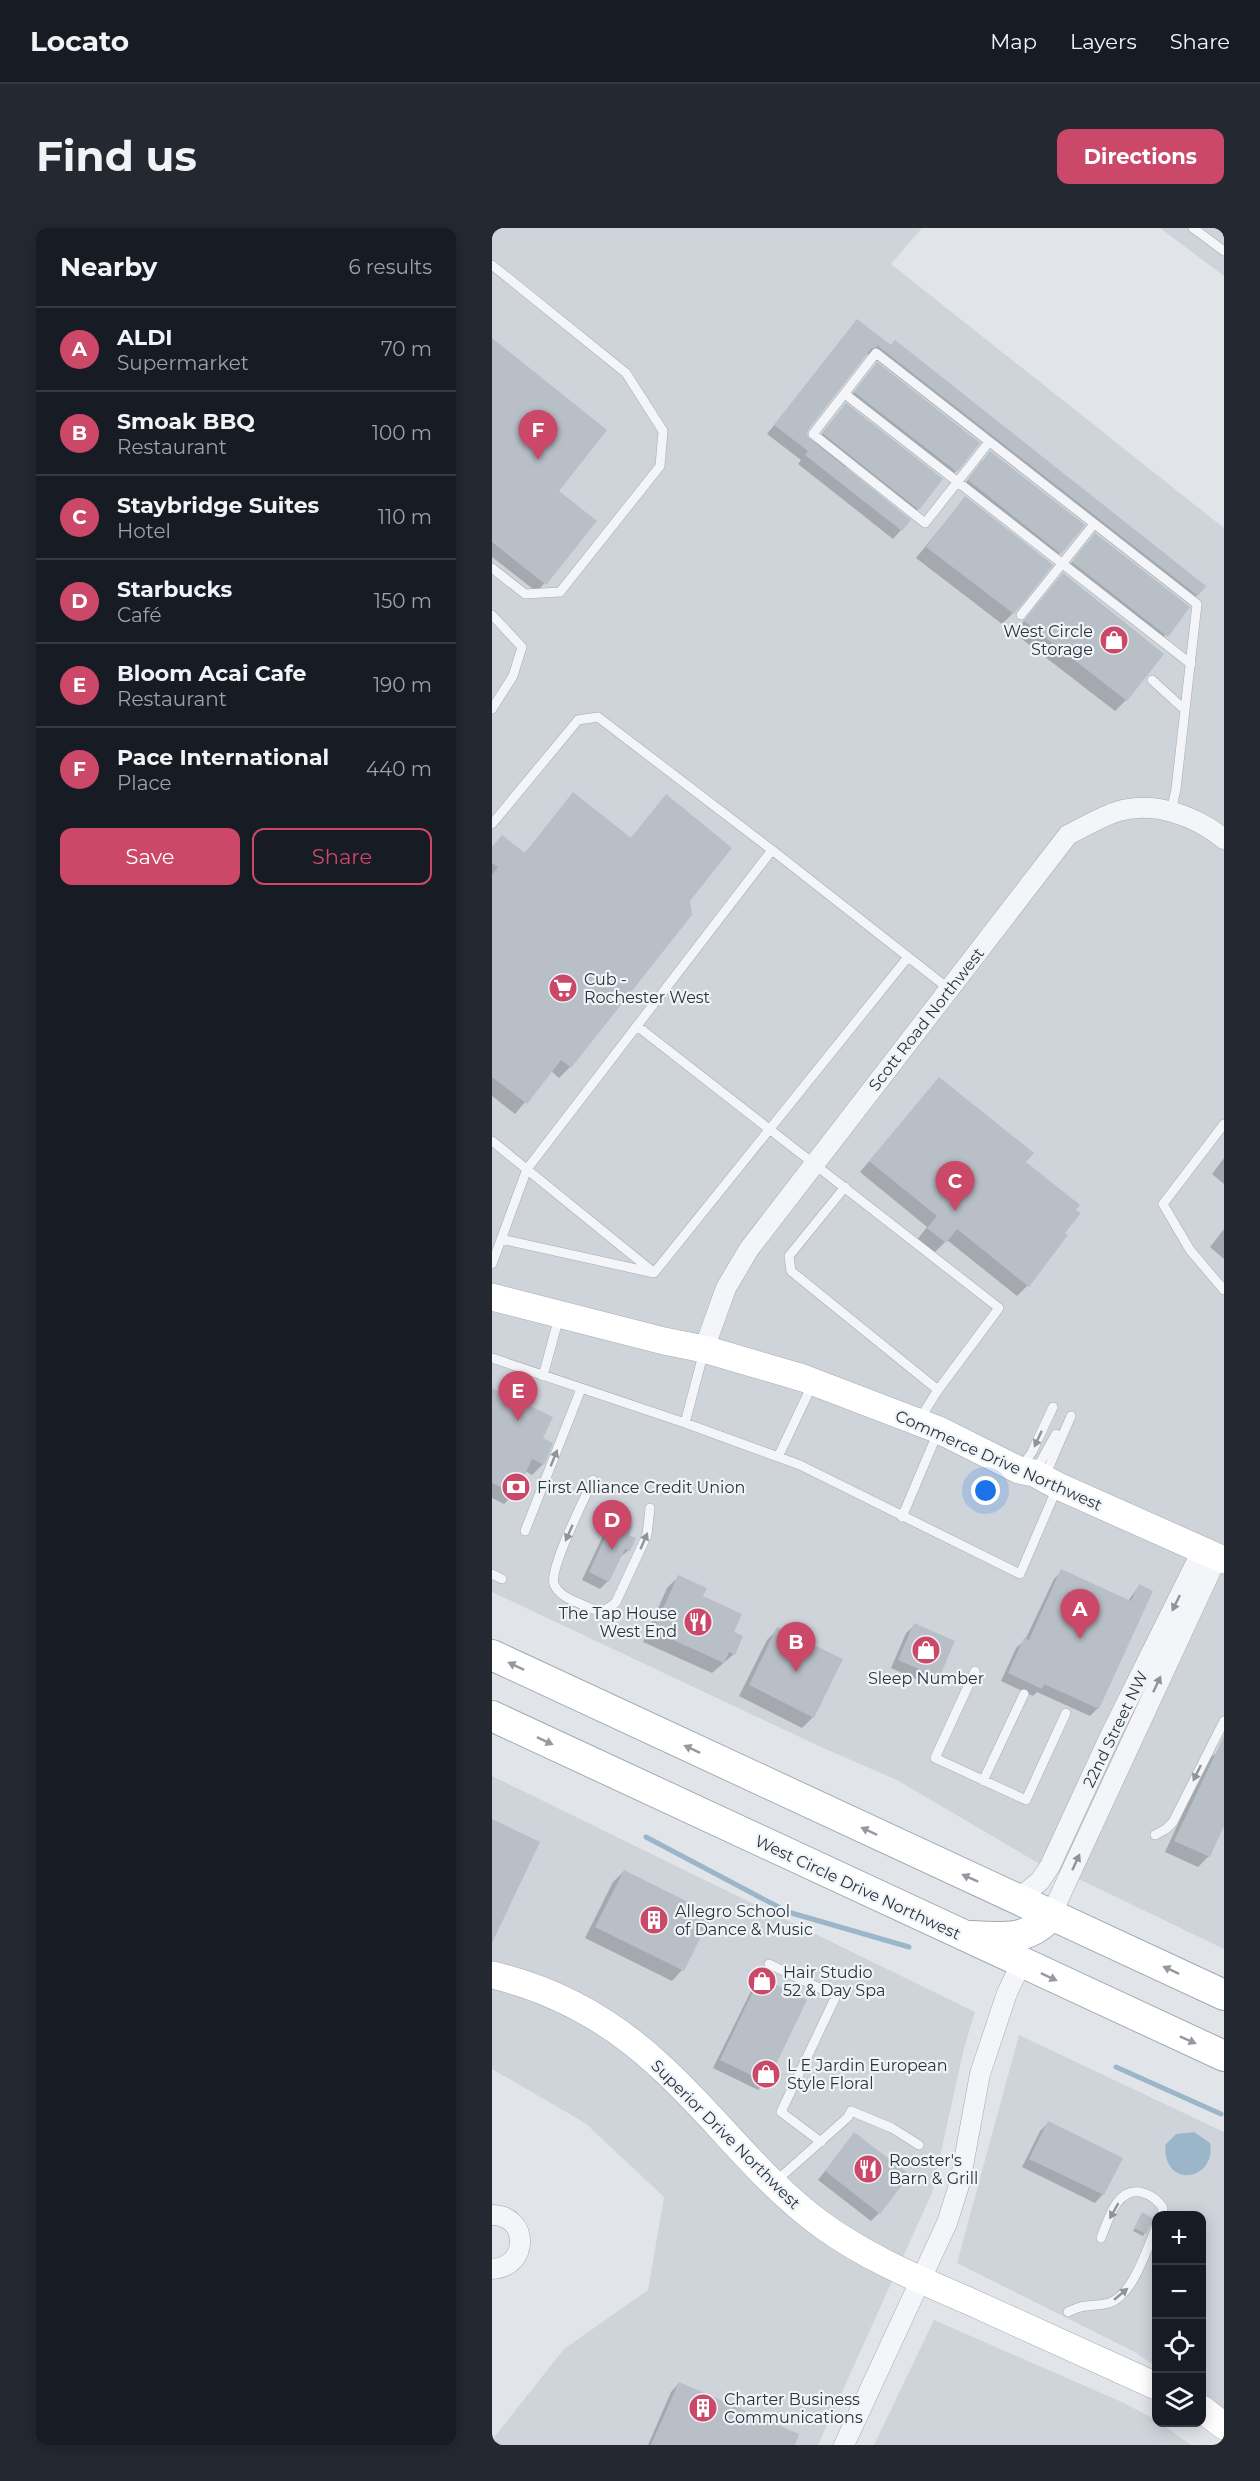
<!DOCTYPE html>
<meta charset="utf-8">
<style>
body{margin:0;font-family:Montserrat,sans-serif;background:#242831;color:#f1f3f6}
.controls{position:absolute;right:18px;bottom:18px;display:grid;overflow:hidden;border-radius:12px;box-shadow:0 3px 15px #0003}
.controls button{width:54px;height:54px;display:grid;place-items:center;padding:0;border:0;border-bottom:2px solid #363941;background:#171b24;color:#f1f3f6;font:30px sans-serif}
.you{position:absolute;left:494px;top:1263px;width:21px;height:21px;margin:-15px;border:4px solid #fff;border-radius:50%;background:#1a73e8;box-shadow:0 0 0 9px #1a73e833}
.badge{display:grid;place-items:center;width:39px;height:39px;border-radius:50%;background:#cc4869;color:#fff;font-size:20px;font-weight:700}
.pin{position:absolute;translate:-50% -50px;filter:drop-shadow(0 2px 3px #0008)}
.pin::after{content:'';position:absolute;top:32px;width:21px;height:18px;background:inherit;clip-path:polygon(0 0,100% 0,50% 100%)}
.list{margin:0;padding:0;list-style:none}
h2{display:flex;justify-content:space-between;align-items:center;height:78px;margin:0;padding:0 24px;font-size:26px}
h2 small{font-size:20px;font-weight:400;color:#9ea1a6}
.list li{display:grid;grid-template-columns:39px 1fr auto;gap:18px;align-items:center;box-sizing:border-box;height:84px;padding:0 24px;border-top:2px solid #363941}
.list b{display:block;font-size:22px;white-space:nowrap}
.list p{margin:0;font-size:20px;white-space:nowrap;color:#9ea1a6}
.list em{font-size:20px;font-style:normal;color:#9ea1a6}
.actions{display:flex;gap:12px;padding:18px 24px}
.actions a{flex:1;padding:14px 0;border:2px solid #cc4869;border-radius:12px;text-align:center;font-size:21px;color:#cc4869}
.actions .main{background:#cc4869;color:#fff}
.icon{flex:none;width:33px;height:33px;fill:none;stroke:currentColor;stroke-width:2;stroke-linecap:round;stroke-linejoin:round}
.map{position:relative;flex:none;width:732px;height:2217px;overflow:hidden;border-radius:12px}
header{display:flex;align-items:center;gap:36px;box-sizing:border-box;height:84px;padding:0 30px;background:#171b24;border-bottom:2px solid #363941}
header strong{font-size:28px}
nav{display:flex;gap:33px;margin-inline-start:auto;font-size:21px}
.intro{display:flex;align-items:center;justify-content:space-between;box-sizing:border-box;height:144px;padding:0 36px}
h1{margin:0;font-size:42px}
.button{padding:15px 27px;border-radius:12px;background:#cc4869;color:#fff;font-size:21px;font-weight:700}
main{display:flex;gap:36px;padding:0 36px}
aside{flex:1;background:#171b24;border-radius:12px;box-shadow:0 3px 15px #0003}
.map>svg:first-child{display:block}
.built{fill:#cfd4db}
.water{fill:#9cb6c9}
.shadow{fill:#0003}
.lines{fill:none;stroke-linecap:round;stroke-linejoin:round}
.stream{stroke:#9cb6c9;stroke-width:5}
.building{fill:#b8bfc6}
.lane-casing{stroke:#a6acb3;stroke-width:10}
.street-casing{stroke:#a6acb3;stroke-width:21}
.secondary-casing{stroke:#a6acb3;stroke-width:28}
.primary-casing{stroke:#a0aab5;stroke-width:32}
.lane{stroke:#f3f5f8;stroke-width:9}
.street{stroke:#f3f5f8;stroke-width:20}
.secondary{stroke:#fff;stroke-width:27}
.primary{stroke:#fff;stroke-width:30}
.oneway{fill:#8e949c}
.oneway2{fill:#949aa0}
.labels{text-anchor:middle;stroke-width:4.5;stroke-linejoin:round;paint-order:stroke}
.poi-label{font-size:16px;fill:#293441;stroke:#f0f4f7;text-anchor:start}
.street-label{font-size:16px;fill:#293441;stroke:#f0f4f7}
</style>
<header>
<strong>Locato</strong>
<nav><a>Map</a><a>Layers</a><a>Share</a></nav>
</header>
<div class="intro"><h1>Find us</h1><a class="button">Directions</a></div>
<main>
<aside>
<h2>Nearby<small>6 results</small></h2>
<ul class="list">
<li><span class="badge">A</span><div><b>ALDI</b><p>Supermarket</p></div><em>70 m</em></li>
<li><span class="badge">B</span><div><b>Smoak BBQ</b><p>Restaurant</p></div><em>100 m</em></li>
<li><span class="badge">C</span><div><b>Staybridge Suites</b><p>Hotel</p></div><em>110 m</em></li>
<li><span class="badge">D</span><div><b>Starbucks</b><p>Café</p></div><em>150 m</em></li>
<li><span class="badge">E</span><div><b>Bloom Acai Cafe</b><p>Restaurant</p></div><em>190 m</em></li>
<li><span class="badge">F</span><div><b>Pace International</b><p>Place</p></div><em>440 m</em></li>
</ul>
<div class="actions"><a class="main">Save</a><a>Share</a></div>
</aside>
<div class="map">
<svg width="732" height="2217" viewBox="0 0 732 2217">
<rect width="100%" height="100%" fill="#e1e5e9"/>
<!-- built -->
<path class="built" d="M0,0H430L399,36L732,300V1721L591,1653L551,1638L405,1552L329,1519L0,1364Z
M668,0H732V48Z
M0,1548L483,1784L472,1820L440,1965L326,2217H0V2212L72,2121L156,2062L172,1969L93,1895L0,1841Z
M527,1807L732,1904V2186L710,2171V1988H664V2139L643,2124L465,2035Z
M442,2092L632,2175L664,2192V2194L668,2195L699,2217H382Z"/>
<!-- water -->
<path class="water" d="M702,1904L718,1915C724,1948 684,1959 675,1932C673,1927 674,1921 673,1917L684,1906Z"/>
<!-- shadow -->
<path class="shadow" d="M365,93L712,359L705,367L697,376L377,126L372,127L314,201L313,209L322,216L354,177L426,281L418,289L355,238L353,241L417,293L401,311L306,236L309,232L275,206Z
M0,121L65,263L103,293L45,364L0,329Z
M377,145L464,243L456,251L355,173Z
M490,233L568,325L560,333L469,261Z
M473,270L521,385L510,396L424,330Z
M595,315L696,379L666,416L573,343Z
M561,358L634,472L623,483L522,405Z
M82,566L138,611L174,568L197,672L78,839L67,850L59,843L23,886L0,868V619L10,609L32,626Z
M447,851L582,982L535,1058L525,1068L455,1012L442,1025L425,1012L435,999L368,944Z
M732,930V956L720,946Z
M732,1001V1031L718,1019Z
M0,1162L49,1211L51,1236L40,1247L33,1243L23,1265L12,1276L0,1270Z
M124,1291L135,1307L137,1322L127,1330L116,1353L108,1361L90,1352L115,1299Z
M570,1343L636,1373L647,1358L606,1480L598,1488L545,1464L541,1468L509,1453L524,1420L533,1412L562,1351Z
M186,1349L209,1369L240,1405L242,1426L220,1445L151,1414L175,1360Z
M423,1397L445,1449L437,1457L399,1440L414,1405Z
M286,1401L321,1489L310,1500L247,1468L275,1412Z
M732,1518V1595L717,1628L706,1639L673,1624L715,1533Z
M132,1643L190,1742L180,1753L93,1710L121,1654Z
M269,1751L274,1854L266,1862L221,1840L261,1759Z
M556,1895L611,1966L603,1975L530,1939L548,1903Z
M362,1906L387,1985L379,1993L326,1952Z
M651,1986L664,1992V1996L657,1997L651,2008L641,2003Z
M187,2155L301,2217H156L179,2164Z"/>
<g class="lines">
<!-- stream -->
<path class="stream" d="M154,1609L296,1684L417,1719
M624,1839L729,1886"/>
</g>
<!-- building -->
<path class="building" d="M365,91L399,117L403,112L714,358L706,368L386,118L379,121L316,202L315,208L419,292L410,303L313,227L316,223L282,197Z
M0,110L115,202L67,263L105,293L54,357L0,314Z
M385,134L488,215L465,244L362,164Z
M354,175L451,251L427,282L330,205Z
M498,223L593,297L569,326L476,252Z
M473,268L561,337L522,386L434,319Z
M603,305L698,379L676,409L580,334Z
M571,345L672,426L635,473L532,393Z
M81,564L139,610L174,566L240,620L198,673L200,687L79,840L69,832L35,876L0,849V647L6,639L0,635V619L10,607L33,625Z
M447,849L542,925L534,934L588,977L584,982L589,985L573,1005L576,1007L537,1059L465,1001L454,1015L435,1000L445,988L377,933Z
M0,1160L61,1189L51,1210L61,1215L52,1237L40,1231L24,1266L0,1255Z
M123,1289L141,1297L137,1307L144,1310L138,1323L133,1321L117,1354L97,1344Z
M569,1341L639,1373L647,1356L661,1363L607,1481L552,1456L550,1461L516,1445L532,1410L537,1412Z
M186,1347L215,1360L211,1368L250,1386L242,1404L251,1408L243,1427L237,1424L232,1435L161,1403Z
M422,1395L463,1413L447,1450L406,1432Z
M285,1399L351,1431L322,1490L257,1457Z
M732,1508V1598L718,1629L682,1613Z
M0,1591L48,1614L0,1715Z
M132,1642L220,1686L192,1743L103,1699Z
M268,1749L315,1772L275,1855L228,1832Z
M556,1893L631,1930L612,1967L537,1931Z
M362,1904L418,1947L388,1986L333,1943Z
M650,1984L664,1992L658,1997L654,2006L642,2000Z
M187,2154L307,2206L303,2217H159Z"/>
<g class="lines">
<!-- lane casing -->
<g class="lane-casing">
<path id="lane" d="M701,0L732,23
M0,37L134,145L171,203L168,238L68,364L33,366L0,340
M353,166L699,436
M497,214L433,295L321,206L384,125L705,376L684,561L679,584
M0,387L30,419L21,448L0,481
M529,387L602,296
M660,452L693,482
M0,596L86,492L106,489L280,622
M145,798L507,1080L446,1162L427,1192
M732,896L671,976L698,1022L732,1062
M0,913L160,1043
M353,959L297,1028L299,1043L446,1162
M9,1011L162,1045L416,729
M0,1036L35,941L280,622L457,761
M0,1130L193,1195L308,1237L528,1346L565,1260
M51,1148L67,1089
M193,1195L212,1123
M286,1229L321,1155
M530,1238L540,1224L561,1179
M543,1244L564,1206
M553,1248L579,1188
M101,1252C93,1270 57,1340 62,1356C67,1368 80,1372 91,1377C105,1384 113,1385 124,1374L155,1307L158,1280
M410,1289L446,1204
M33,1303L89,1161
M0,1346L10,1351
M483,1443L443,1530L534,1572L574,1485
M491,1553L532,1466
M663,1607L674,1601L681,1594L732,1493
M277,1736L344,1768L289,1884L329,1914
M283,1954L356,1889L359,1883L400,1900L427,1917
M609,2010C616,1993 624,1960 648,1964C659,1967 665,1971 671,1980L670,1988
M576,2084C593,2075 601,2079 617,2075C641,2068 655,2020 664,2000"/>
</g>
<!-- street casing -->
<g class="street-casing">
<path id="street" d="M212,1121L234,1060L257,1021L576,607C592,599 610,588 627,583C663,573 704,588 732,611
M526,1671L548,1653L558,1638L619,1506L710,1323
M559,1687L725,1329
M0,1987C37,1987 38,2039 0,2041
M352,2217L455,1995L468,1954L488,1846L515,1765L529,1736"/>
</g>
<!-- secondary casing -->
<g class="secondary-casing">
<path id="secondary" d="M0,1069L172,1113L212,1121L311,1150L447,1202L527,1242L542,1245L566,1258L732,1332
M0,1747C65,1762 121,1794 169,1839C225,1890 269,1953 330,1997C375,2030 429,2052 479,2074C541,2102 602,2130 664,2158
M710,2181L732,2198"/>
</g>
<!-- primary casing -->
<g class="primary-casing">
<path id="primary" d="M0,1427L732,1767
M0,1488L732,1828
M479,1708C511,1710 537,1713 559,1687"/>
</g>
<!-- lane -->
<use href="#lane" class="lane"/>
<!-- street -->
<use href="#street" class="street"/>
<!-- secondary -->
<use href="#secondary" class="secondary"/>
<!-- primary -->
<use href="#primary" class="primary"/>
</g>
<!-- one-way arrows -->
<defs><path id="oneway-solid" d="M-6-.8H1V-3.2L6.5 0L1 3.2V.8H-6Z" transform="scale(1.5)"/></defs>
<g class="oneway">
<use href="#oneway-solid" transform="translate(546 1211) rotate(115)"/>
<use href="#oneway-solid" transform="translate(62 1230) rotate(-68)"/>
<use href="#oneway-solid" transform="translate(77 1305) rotate(114)"/>
<use href="#oneway-solid" transform="translate(152 1313) rotate(-67)"/>
<use href="#oneway-solid" transform="translate(684 1375) rotate(116)"/>
<use href="#oneway-solid" transform="translate(665 1456) rotate(-65)"/>
<use href="#oneway-solid" transform="translate(705 1545) rotate(116)"/>
<use href="#oneway-solid" transform="translate(584 1634) rotate(-65)"/>
<use href="#oneway-solid" transform="translate(622 1983) rotate(119)"/>
<use href="#oneway-solid" transform="translate(629 2066) rotate(-40)"/>
</g>
<g class="oneway2">
<use href="#oneway-solid" transform="translate(24 1438) rotate(-155)"/>
<use href="#oneway-solid" transform="translate(53 1513) rotate(25)"/>
<use href="#oneway-solid" transform="translate(200 1521) rotate(-155)"/>
<use href="#oneway-solid" transform="translate(377 1603) rotate(-155)"/>
<use href="#oneway-solid" transform="translate(478 1650) rotate(-156)"/>
<use href="#oneway-solid" transform="translate(679 1742) rotate(-155)"/>
<use href="#oneway-solid" transform="translate(557 1749) rotate(25)"/>
<use href="#oneway-solid" transform="translate(696 1812) rotate(24)"/>
</g>
<!-- icons -->
<defs>
<g id="shop-disc" transform="scale(1.5)"><circle r="9.5" fill="#cc4869" stroke="#f0f4f7"/><path d="M-5-2.5h2.3a2.7 3.5 0 0 1 5.4 0H5L5.5 6h-11ZM-1.5-2.5h3a1.5 2.3 0 0 0-3 0Z" fill="#fff"/></g>
<g id="supermarket-disc" transform="scale(1.5)"><circle r="9.5" fill="#cc4869" stroke="#f0f4f7"/><path d="M-6-5.5h2.5l.6 2H6L4.5 2H-2.5L-4.4-4H-6ZM-1.5 3.2a1.3 1.3 0 1 0 .1 0ZM3 3.2a1.3 1.3 0 1 0 .1 0Z" fill="#fff"/></g>
<g id="bank-disc" transform="scale(1.5)"><circle r="9.5" fill="#cc4869" stroke="#f0f4f7"/><path d="M-6-4H6V4H-6ZM0-2.3a2.3 2.3 0 1 0 0 4.6a2.3 2.3 0 1 0 0-4.6Z" fill="#fff"/></g>
<g id="restaurant-disc" transform="scale(1.5)"><circle r="9.5" fill="#cc4869" stroke="#f0f4f7"/><path d="M-5-6h1v4h1v-4h1v4h1v-4h1v5L-1.5 .5V6h-2V.5L-5-1ZM5-6V6H3V1.5H1.5Q1.5-4 5-6Z" fill="#fff"/></g>
<g id="building-disc" transform="scale(1.5)"><circle r="9.5" fill="#cc4869" stroke="#f0f4f7"/><path d="M-4-6H4V6H1V3H-1V6H-4ZM-2.5-4.3h1.7v1.8h-1.7ZM.8-4.3h1.7v1.8H.8ZM-2.5-1h1.7V.8h-1.7ZM.8-1h1.7V.8H.8Z" fill="#fff"/></g>
</defs>
<g fill-rule="evenodd">
<use href="#shop-disc" x="622" y="412"/>
<use href="#supermarket-disc" x="71" y="760"/>
<use href="#bank-disc" x="24" y="1259"/>
<use href="#restaurant-disc" x="206" y="1394"/>
<use href="#shop-disc" x="434" y="1422"/>
<use href="#building-disc" x="162" y="1692"/>
<use href="#shop-disc" x="270" y="1753"/>
<use href="#shop-disc" x="274" y="1846"/>
<use href="#restaurant-disc" x="376" y="1941"/>
<use href="#building-disc" x="211" y="2180"/>
</g>
<g class="labels">
<!-- poi labels -->
<g class="poi-label">
<text x="601" y="409" text-anchor="end">West Circle<tspan x="601" dy="18">Storage</tspan></text>
<text x="92" y="757">Cub -<tspan x="92" dy="18">Rochester West</tspan></text>
<text x="45" y="1265">First Alliance Credit Union</text>
<text x="185" y="1391" text-anchor="end">The Tap House<tspan x="185" dy="18">West End</tspan></text>
<text x="434" y="1456" text-anchor="middle">Sleep Number</text>
<text x="183" y="1689">Allegro School<tspan x="183" dy="18">of Dance &amp; Music</tspan></text>
<text x="291" y="1750">Hair Studio<tspan x="291" dy="18">52 &amp; Day Spa</tspan></text>
<text x="295" y="1843">L E Jardin European<tspan x="295" dy="18">Style Floral</tspan></text>
<text x="397" y="1938">Rooster's<tspan x="397" dy="18">Barn &amp; Grill</tspan></text>
<text x="232" y="2177">Charter Business<tspan x="232" dy="18">Communications</tspan></text>
</g>
<!-- street labels -->
<g class="street-label">
<text transform="translate(434 791) rotate(-52)" y="6">Scott Road Northwest</text>
<text transform="translate(507 1232) rotate(24)" y="6">Commerce Drive Northwest</text>
<text transform="translate(623 1501) rotate(-64)" y="6">22nd Street NW</text>
<text transform="translate(366 1659) rotate(25)" y="6">West Circle Drive Northwest</text>
<text transform="translate(234 1906) rotate(45)" y="6">Superior Drive Northwest</text>
</g>
</g>
</svg>
<div class="controls">
<button>+</button>
<button>−</button>
<button><svg class="icon" aria-label="locate" viewBox="0 0 24 24"><circle cx="12" cy="12" r="6"/><path d="M12 2v4M12 18v4M2 12h4M18 12h4"/></svg></button>
<button><svg class="icon" aria-label="layers" viewBox="0 0 24 24"><path d="M12 4l9 5-9 5-9-5zM3 14l9 5 9-5"/></svg></button>
</div>
<div class="you"></div>
<div class="pin badge" style="left:588px;top:1411px">A</div>
<div class="pin badge" style="left:304px;top:1444px">B</div>
<div class="pin badge" style="left:463px;top:983px">C</div>
<div class="pin badge" style="left:120px;top:1322px">D</div>
<div class="pin badge" style="left:26px;top:1193px">E</div>
<div class="pin badge" style="left:46px;top:232px">F</div>
</div>
</main>
